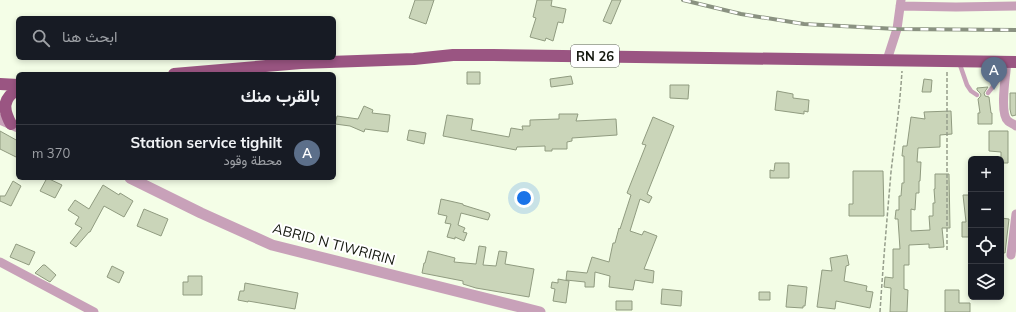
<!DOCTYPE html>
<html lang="ar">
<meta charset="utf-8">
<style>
body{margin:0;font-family:Mulish,Vazirmatn,sans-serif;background:#242831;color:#f1f3f6;direction:rtl}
.controls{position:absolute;right:12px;bottom:12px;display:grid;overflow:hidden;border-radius:6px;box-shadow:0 2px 6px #0003}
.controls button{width:36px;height:36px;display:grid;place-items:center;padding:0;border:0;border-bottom:1px solid #363941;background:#171b24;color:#f1f3f6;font:20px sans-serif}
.you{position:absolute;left:524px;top:198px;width:14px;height:14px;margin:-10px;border:3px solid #fff;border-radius:50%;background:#1a73e8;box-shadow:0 0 0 6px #1a73e833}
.badge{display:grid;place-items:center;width:26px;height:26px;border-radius:50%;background:#2563eb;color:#fff;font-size:13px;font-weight:700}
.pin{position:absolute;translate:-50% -33px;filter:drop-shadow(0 1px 2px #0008)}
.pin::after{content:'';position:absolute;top:21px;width:14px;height:12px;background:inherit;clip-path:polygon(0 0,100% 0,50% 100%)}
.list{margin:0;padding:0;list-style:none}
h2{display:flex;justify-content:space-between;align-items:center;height:52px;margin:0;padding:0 16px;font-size:17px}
h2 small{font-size:13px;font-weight:400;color:#9ea1a6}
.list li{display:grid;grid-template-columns:26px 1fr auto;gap:12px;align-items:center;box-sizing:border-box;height:56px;padding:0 16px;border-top:1px solid #363941}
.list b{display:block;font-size:15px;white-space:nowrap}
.list p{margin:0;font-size:13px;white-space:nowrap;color:#9ea1a6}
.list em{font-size:13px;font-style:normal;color:#9ea1a6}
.icon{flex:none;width:22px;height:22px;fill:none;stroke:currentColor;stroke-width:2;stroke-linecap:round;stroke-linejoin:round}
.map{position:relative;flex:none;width:1016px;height:312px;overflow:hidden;direction:ltr}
.search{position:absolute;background:#171b24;box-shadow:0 2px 6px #0003;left:16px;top:16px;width:320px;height:44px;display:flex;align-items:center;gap:10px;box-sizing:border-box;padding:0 14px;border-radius:6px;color:#9ea1a6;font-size:15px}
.panel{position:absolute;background:#171b24;box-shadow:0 2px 6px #0003;left:16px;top:72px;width:320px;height:108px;border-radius:6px;direction:rtl}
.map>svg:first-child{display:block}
.building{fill:#cad5b9;stroke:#909b80}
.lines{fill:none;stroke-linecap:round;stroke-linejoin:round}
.path{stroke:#969e8c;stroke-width:1.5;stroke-dasharray:4 2;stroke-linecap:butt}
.service{stroke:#c8a1b9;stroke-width:4.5}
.minor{stroke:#c8a1b9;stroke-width:9}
.tertiary{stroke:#c8a1b9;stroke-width:11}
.primary{stroke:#9a5582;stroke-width:12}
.rail-casing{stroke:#8a9281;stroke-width:4}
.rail{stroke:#fff;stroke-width:2.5;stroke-dasharray:8;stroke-linecap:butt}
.labels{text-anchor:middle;stroke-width:4;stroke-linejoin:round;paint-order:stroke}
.shield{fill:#fff;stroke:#595c55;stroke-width:1}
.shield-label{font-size:13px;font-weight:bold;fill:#12160c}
.street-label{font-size:14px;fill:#12160c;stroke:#fff}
</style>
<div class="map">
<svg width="1016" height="312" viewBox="0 0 1016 312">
<rect width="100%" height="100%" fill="#f4fee7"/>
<!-- building -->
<path class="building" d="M415,0H434L426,24L409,18Z
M537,0H552L551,6L566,9L563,23L558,22L553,41L546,38L545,41L530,37L536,18L533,17Z
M612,0H621L611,24L603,21Z
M467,72H480V84H467Z
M571,76L573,84L551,87L550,79Z
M924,79L932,80L931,92H922Z
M670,85H689L688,99L670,98Z
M988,87L984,93L985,96L989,97L991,113H992V124H978V113H980L978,99L980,97L981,95L980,93L977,90V88Z
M777,91L793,94V98L809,100L808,112L804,111V114L775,110Z
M1010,93H1016V115L1012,116L1011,114L1010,109Z
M364,106L373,110L372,113L390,115L388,132L365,129L364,132L350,126L335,124L337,116L358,119Z
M951,111L952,134L940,135V147L918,148L917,162H921L920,181H919V193H916L915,210L911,209V231L930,230L929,216H933V203H935L934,189H935V174H949L950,228H942L944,247L929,248V244L909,245V265H904V289L908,290L907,312H890L891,288L884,287L885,277L893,278V249H900L898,219H895L896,210H899V196H901L902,183H904V156H902L903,146H907L911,117L925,119L924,112Z
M559,114H578L576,121L616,119L617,135L572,138V141L567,142V149H552V151H545V146L517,147L516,150L443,136L447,115L473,119L471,130L509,137L511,128L523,130L522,126H530V120L559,119Z
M653,117L674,126L647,194L652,197L649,203L640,199L630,231L642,235L644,231L657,236L644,269L654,271L653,283L635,280L633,290L609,287L610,276L595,272L594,287H585V282L566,280L567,271L587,273L592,257L609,262L613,243H615L619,228L620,229L631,195L627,193L646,145L642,144Z
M409,130L426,133L424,144L407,140Z
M0,131L18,141V158L0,149Z
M989,131H1008V163H1001V152L989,151Z
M775,163H789V178H770V170L774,171Z
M853,171H883L884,216H849V204H853Z
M47,178L62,185L55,198L40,191Z
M13,181L21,186L11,206L0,201V196H5Z
M103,185L119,195L120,193L133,201L124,217L104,206L90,232H89L76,247L70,243L82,228L75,224L79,217L68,210L75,200L89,209Z
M963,195H971V237H962V222H966Z
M441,199L463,204V205L489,213L490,215L488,220L461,213L458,225L465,228L463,232L467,233L464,241L455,237V239L447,237L451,224L445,223L447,216L438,214Z
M144,209L168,219L161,236L137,226Z
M1001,218L1009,219L1005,253L1001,252Z
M16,244L35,252L29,265L10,257Z
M479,246L486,247L483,265L496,266L499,251L507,252L505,264L534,269L529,297L476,288L463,284V281L422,273L424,263H425L428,251L455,258L454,262L476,264Z
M847,255L849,265L846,266L844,281L867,286L866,291L873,292L870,308L836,301L835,309L817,307L822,270L832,271L830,258Z
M43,265H45L56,275L50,282L35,273Z
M112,266L124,272L119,283L107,277Z
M188,276H202V295H183V282H188Z
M558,279L569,281L566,303L553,301L555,289L551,288L552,282L558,283Z
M245,283L298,293L295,309L248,301V302L238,300L240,291H244Z
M788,285L807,287L805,306H803V308L786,307Z
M662,289L682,291L681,306L661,304Z
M945,290H959V303H970V312H945Z
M759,292H770V300H759Z
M616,301H632V310H616Z"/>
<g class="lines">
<!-- path -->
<path class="path" d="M947,250V72
M880,312C883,265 887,219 891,172C895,138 900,105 902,71"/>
<!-- service -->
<path class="service" d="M959,62L967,85L971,91L977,95
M988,93C994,85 1001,79 1002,69"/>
<!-- minor -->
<path class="minor" d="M900,6L956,7L1016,6
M887,60L897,29L901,0
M1007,62C1006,74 999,113 1008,121C1010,123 1014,124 1016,126
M1011,255L1016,214
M0,262L94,312"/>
<!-- tertiary -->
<path class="tertiary" d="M0,119L18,127
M130,178L201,213L272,245L540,312"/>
<!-- primary -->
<path class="primary" d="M174,74L301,63L414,59L453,55H493L1016,62
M0,84L18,85
M11,124C3,109 2,99 18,89"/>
<!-- rail casing -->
<g class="rail-casing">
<path id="rail" d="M683,0L741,14L804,24L897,29L1016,30"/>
</g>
<!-- rail -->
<use href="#rail" class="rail"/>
</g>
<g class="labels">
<!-- shield labels -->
<rect class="shield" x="571" y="45" width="48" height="22" rx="3"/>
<g class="shield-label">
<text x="595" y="61">RN 26</text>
</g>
<!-- street labels -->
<g class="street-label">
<text transform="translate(334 244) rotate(15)" y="5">ABRID N TIWRIRIN</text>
</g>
</g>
</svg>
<div class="controls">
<button>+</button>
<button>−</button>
<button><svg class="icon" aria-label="locate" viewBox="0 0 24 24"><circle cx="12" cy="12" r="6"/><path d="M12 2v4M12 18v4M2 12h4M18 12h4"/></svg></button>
<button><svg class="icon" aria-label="layers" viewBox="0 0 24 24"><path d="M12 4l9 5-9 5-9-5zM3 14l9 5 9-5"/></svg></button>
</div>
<div class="you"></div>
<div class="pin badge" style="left:994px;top:90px;background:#5c6f8a">A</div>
<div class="search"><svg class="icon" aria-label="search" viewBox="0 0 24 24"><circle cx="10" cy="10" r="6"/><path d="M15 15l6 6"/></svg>ابحث هنا</div>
<section class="panel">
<h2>بالقرب منك<small></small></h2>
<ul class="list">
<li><span class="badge" style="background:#5c6f8a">A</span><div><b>Station service tighilt</b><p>محطة وقود</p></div><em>370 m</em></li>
</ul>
</section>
</div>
